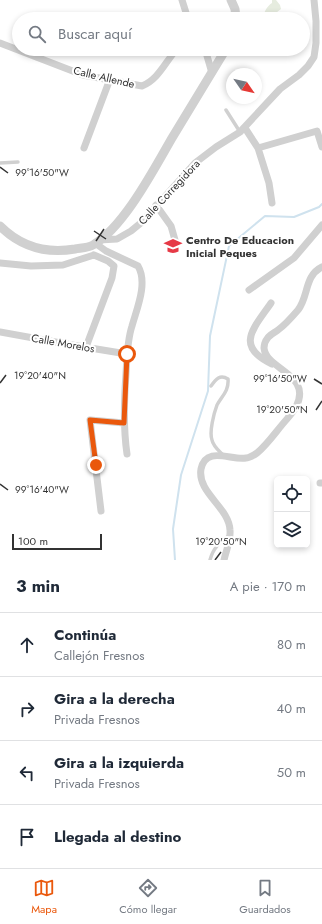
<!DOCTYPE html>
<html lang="es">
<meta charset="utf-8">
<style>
body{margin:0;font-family:Jost,sans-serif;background:#f2f2f3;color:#1f2937}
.controls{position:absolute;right:12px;bottom:12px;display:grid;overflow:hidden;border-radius:6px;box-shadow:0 2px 6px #0003}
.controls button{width:36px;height:36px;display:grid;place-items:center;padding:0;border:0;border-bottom:1px solid #e0e1e3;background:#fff;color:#1f2937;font:20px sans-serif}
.compass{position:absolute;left:226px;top:68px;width:36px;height:36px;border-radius:50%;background:#fff;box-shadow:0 2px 6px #0003;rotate:124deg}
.scale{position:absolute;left:12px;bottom:10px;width:90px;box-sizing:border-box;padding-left:4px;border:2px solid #333;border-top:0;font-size:11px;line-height:14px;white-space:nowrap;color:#333;-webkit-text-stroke:3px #fff;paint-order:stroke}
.stop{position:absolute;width:12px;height:12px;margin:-9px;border:3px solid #ea580c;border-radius:50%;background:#fff}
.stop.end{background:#ea580c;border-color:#fff;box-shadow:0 1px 4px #0008}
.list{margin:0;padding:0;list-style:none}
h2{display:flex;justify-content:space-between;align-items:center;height:52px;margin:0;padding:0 16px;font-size:17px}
h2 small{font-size:13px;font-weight:400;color:#747a83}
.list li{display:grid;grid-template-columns:26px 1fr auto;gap:12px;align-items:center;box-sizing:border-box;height:64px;padding:0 16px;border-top:1px solid #e0e1e3}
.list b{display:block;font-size:15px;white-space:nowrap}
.list p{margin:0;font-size:13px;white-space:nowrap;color:#747a83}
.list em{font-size:13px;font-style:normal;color:#747a83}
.icon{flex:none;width:22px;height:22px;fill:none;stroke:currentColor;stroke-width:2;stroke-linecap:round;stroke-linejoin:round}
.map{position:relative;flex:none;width:322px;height:560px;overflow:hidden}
.search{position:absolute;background:#fff;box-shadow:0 2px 6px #0003;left:12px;right:12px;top:12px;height:44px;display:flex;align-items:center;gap:10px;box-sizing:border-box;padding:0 14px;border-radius:22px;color:#747a83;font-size:15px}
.sheet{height:308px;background:#fff}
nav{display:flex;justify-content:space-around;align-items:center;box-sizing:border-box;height:56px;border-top:1px solid #e0e1e3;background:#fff;font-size:11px;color:#747a83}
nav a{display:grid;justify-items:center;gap:2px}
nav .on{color:#ea580c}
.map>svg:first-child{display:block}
.green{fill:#e6ecdf}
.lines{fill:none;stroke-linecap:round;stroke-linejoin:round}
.stream{stroke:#cfe2ee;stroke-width:2}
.service{stroke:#d0d0d0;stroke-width:3.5}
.minor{stroke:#d0d0d0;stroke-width:7}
.tertiary{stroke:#d0d0d0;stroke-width:9}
.route{stroke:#ea580c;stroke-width:5}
.ticks{fill:none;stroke:#333;stroke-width:1.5}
.labels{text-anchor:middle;stroke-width:4;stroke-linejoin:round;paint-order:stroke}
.street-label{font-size:11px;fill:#333;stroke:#fff}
.poi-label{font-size:11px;font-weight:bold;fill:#333;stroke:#fff;text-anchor:start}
.ticks-label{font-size:10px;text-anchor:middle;fill:#333;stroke:#fff;stroke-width:4;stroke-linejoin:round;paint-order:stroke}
</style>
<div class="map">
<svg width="322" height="560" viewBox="0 0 322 560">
<rect width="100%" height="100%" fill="#fff"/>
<!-- green -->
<path class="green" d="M272,0H276L280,5L281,9L272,16L277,19L280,13L284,19H260L264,18C263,13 267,6 272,3Z"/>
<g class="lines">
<!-- stream -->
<path class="stream" d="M175,560L173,529L181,475L208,391L210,336L229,246L265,216L294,217L319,207L322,204"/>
<!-- service -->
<path class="service" d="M226,110L240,132
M0,163L18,162
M211,386C216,379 220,374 228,379C229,391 222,396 217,405C214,413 209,432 212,440C213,446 219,451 223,455
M210,560C213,548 220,542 230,535"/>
<!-- minor -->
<path class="minor" d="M182,0L188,19
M0,43L83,75L142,86C159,79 165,62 177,49
M205,49L212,73
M245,128L258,148L269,183L272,203
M84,148L110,79
M258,148L317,131L322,147
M156,205L171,226L175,240
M99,240L117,239L131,231L142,222L195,163L216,147L240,132L280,89L299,75L308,66L314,57L316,43V21L314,0
M95,243L106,251L138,266C148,283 137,308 132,326C127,341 127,358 126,374C124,401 123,427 127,454
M0,263L31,266L63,265L94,255
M249,290L294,258L322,225
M271,303C254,328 234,346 272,364
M0,332L72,345L127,354
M86,347L112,278L114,266L108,261L94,255
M320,483H322
M101,511L90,420L124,423
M224,560C226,551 231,540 230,530C229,507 197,493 201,469C206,445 232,461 246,458C249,458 254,455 257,453C268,444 277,430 287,419C290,415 294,411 296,407C313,374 266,370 264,348C264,346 265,341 267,339C269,335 274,333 278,330C285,325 292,317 298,310C309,296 304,276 322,267"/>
<!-- tertiary -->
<path class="tertiary" d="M231,0L235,9L236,19
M0,226C21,247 46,254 75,249C80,248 88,248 93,245C124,227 154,169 172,138C190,108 208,79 226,49"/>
</g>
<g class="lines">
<!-- route -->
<path class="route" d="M96,465L90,420L124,423L127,354"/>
</g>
<!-- ticks -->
<path class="ticks" d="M0,167L8,173M94,231L106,239M96,241L104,229M314,379L322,384M0,383L6,375M316,410L322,401M0,484L8,490M215,560L221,552"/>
<!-- icons -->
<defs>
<g id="school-bare" transform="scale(1.38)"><path d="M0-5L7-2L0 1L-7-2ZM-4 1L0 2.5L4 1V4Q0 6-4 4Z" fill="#e63946" stroke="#fff" stroke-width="2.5" paint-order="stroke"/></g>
</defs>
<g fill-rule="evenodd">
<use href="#school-bare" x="173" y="246"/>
</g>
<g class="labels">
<!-- street labels -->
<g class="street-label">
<text transform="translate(104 77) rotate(13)" y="4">Calle Allende</text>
<text transform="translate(169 192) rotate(-47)" y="4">Calle Corregidora</text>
<text transform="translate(63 343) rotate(10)" y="4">Calle Morelos</text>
</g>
<!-- poi labels -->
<g class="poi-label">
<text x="186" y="244">Centro De Educacion<tspan x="186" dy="13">Inicial Peques</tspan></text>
</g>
</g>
<g class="ticks-label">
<text x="42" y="176">99°16'50"W</text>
<text x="40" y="379">19°20'40"N</text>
<text x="280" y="382">99°16'50"W</text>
<text x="282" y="413">19°20'50"N</text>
<text x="42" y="493">99°16'40"W</text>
<text x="221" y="545">19°20'50"N</text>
</g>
</svg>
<div class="controls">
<button><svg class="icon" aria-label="locate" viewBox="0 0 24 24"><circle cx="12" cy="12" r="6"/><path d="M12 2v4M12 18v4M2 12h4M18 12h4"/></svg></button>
<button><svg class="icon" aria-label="layers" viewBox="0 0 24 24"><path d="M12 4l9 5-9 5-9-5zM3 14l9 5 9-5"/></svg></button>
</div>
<svg class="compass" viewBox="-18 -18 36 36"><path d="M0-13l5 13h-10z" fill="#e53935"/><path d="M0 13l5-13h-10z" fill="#747a83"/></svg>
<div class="scale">100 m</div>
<div class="stop" style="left:127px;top:354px"></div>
<div class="stop end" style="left:96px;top:465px"></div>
<div class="search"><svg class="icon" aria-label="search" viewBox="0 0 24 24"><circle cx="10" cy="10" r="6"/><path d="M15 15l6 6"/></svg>Buscar aquí</div>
</div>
<section class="sheet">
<h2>3 min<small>A pie · 170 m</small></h2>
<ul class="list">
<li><svg class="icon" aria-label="ahead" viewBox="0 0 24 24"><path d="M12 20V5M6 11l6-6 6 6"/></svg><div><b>Continúa</b><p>Callejón Fresnos</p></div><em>80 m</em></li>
<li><svg class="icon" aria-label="right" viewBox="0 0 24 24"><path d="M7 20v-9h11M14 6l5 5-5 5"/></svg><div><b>Gira a la derecha</b><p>Privada Fresnos</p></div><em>40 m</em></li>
<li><svg class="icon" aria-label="left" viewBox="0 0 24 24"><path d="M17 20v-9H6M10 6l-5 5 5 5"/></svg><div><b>Gira a la izquierda</b><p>Privada Fresnos</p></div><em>50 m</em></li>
<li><svg class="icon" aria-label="arrive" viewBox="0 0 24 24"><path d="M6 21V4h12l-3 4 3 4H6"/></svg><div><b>Llegada al destino</b></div></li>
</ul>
</section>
<nav>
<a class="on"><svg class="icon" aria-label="map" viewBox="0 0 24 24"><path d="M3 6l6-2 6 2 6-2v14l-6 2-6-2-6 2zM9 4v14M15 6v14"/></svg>Mapa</a>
<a><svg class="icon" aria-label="directions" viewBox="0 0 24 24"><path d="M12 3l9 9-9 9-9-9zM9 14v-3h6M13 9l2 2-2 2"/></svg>Cómo llegar</a>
<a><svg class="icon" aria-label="saved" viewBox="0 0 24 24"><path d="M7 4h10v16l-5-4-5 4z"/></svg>Guardados</a>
</nav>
